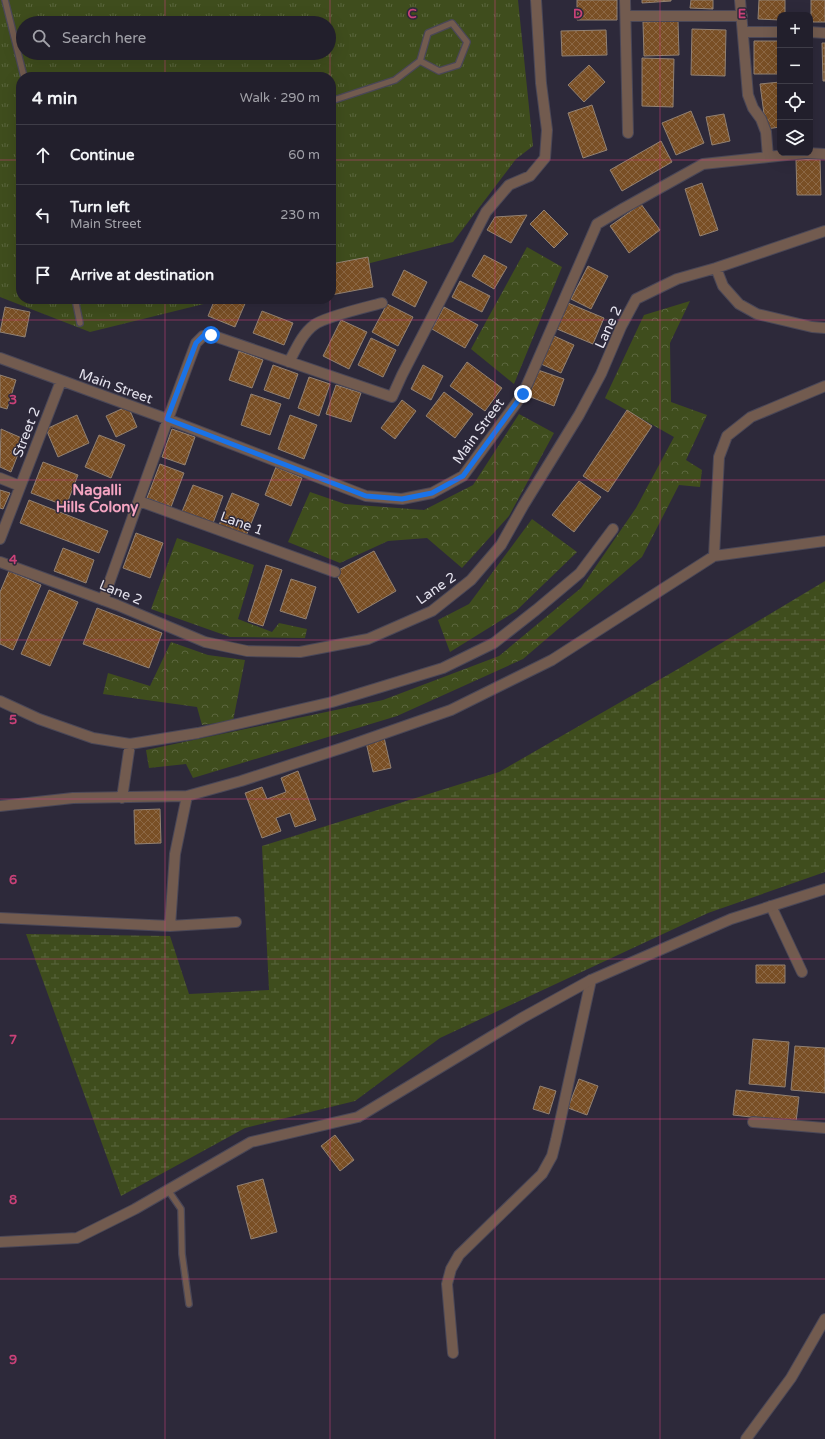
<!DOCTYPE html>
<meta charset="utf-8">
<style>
body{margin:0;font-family:"Varela Round",sans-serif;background:#2a2734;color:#f1f3f6}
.controls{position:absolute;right:12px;top:12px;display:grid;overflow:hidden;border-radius:8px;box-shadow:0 4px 16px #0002}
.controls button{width:36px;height:36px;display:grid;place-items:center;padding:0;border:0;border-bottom:1px solid #3f3d48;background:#221f2c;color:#f1f3f6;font:20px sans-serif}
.stop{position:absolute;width:12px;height:12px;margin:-9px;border:3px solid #1a73e8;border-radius:50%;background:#fff}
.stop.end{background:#1a73e8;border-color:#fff;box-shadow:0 1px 4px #0008}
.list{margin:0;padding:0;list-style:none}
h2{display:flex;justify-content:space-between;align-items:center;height:52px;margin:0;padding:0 16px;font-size:17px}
h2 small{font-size:13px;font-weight:400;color:#a2a2a9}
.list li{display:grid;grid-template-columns:26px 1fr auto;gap:12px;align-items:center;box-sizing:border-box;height:60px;padding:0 16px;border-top:1px solid #3f3d48}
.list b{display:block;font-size:15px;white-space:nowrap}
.list p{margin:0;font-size:13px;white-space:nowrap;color:#a2a2a9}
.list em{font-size:13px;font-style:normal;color:#a2a2a9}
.icon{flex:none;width:22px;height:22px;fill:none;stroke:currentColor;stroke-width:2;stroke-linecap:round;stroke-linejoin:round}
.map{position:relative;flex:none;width:825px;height:1439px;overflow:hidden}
.search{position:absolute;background:#221f2c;box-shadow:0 4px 16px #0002;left:16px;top:16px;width:320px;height:44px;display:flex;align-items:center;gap:10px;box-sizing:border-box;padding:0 14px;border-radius:22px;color:#a2a2a9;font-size:15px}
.panel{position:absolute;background:#221f2c;box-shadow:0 4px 16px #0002;left:16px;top:72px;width:320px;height:232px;border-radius:16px}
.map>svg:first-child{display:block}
.grass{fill:url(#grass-tufts);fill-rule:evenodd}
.forest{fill:url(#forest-crowns)}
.wetland{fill:url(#wetland-marsh)}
.building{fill:url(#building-cross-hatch);stroke:#928172}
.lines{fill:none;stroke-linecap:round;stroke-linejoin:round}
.service-casing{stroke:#4a4757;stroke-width:8}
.minor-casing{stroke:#4a4757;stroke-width:12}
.tertiary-casing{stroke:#4a4757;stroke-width:12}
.service{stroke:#725b4f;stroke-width:5.5}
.minor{stroke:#725b4f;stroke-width:10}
.tertiary{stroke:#725b4f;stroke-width:10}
.route{stroke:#1a73e8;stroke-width:5}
.grid{fill:none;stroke:#c94178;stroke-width:1;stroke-opacity:0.55}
.labels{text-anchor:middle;stroke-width:3;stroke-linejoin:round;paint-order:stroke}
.street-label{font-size:14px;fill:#e5e3ee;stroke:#2d293a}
.neighbourhood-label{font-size:15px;font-weight:bold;fill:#f5a5c2;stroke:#2d293a}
.grid-label{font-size:13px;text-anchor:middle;font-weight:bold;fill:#c94178;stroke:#2d293a;stroke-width:3;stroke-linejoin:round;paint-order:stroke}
</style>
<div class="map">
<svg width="825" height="1439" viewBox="0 0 825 1439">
<defs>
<pattern id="grass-tufts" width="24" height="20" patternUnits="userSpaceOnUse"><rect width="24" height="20" fill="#3f4d1d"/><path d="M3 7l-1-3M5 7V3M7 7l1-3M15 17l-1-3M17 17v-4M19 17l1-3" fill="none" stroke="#5b663e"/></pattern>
<pattern id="forest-crowns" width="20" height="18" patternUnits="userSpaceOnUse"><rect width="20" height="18" fill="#3f4d1d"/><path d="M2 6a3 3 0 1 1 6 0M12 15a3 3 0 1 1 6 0" fill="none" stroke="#5b663e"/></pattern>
<pattern id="wetland-marsh" width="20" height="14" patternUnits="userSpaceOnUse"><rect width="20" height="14" fill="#3f4d1d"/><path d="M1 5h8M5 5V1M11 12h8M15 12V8" fill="none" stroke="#5b663e"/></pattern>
<pattern id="building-cross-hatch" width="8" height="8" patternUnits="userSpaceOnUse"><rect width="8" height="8" fill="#794f25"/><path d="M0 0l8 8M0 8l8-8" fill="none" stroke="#8c6845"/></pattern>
</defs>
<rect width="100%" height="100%" fill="#2d293a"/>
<!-- grass -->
<path class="grass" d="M0,0H518L533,146L516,159L453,242L331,273V77H21V299H224L90,332L0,297ZM23,23H329V53H23Z"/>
<!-- forest -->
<path class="forest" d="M527,247L562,267L514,384L471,349Z
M690,301L670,343L671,402L707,415L686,460L702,470L700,487L679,485L642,557L523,659L397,716L193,778L186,764L149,768L146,750L383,700L499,656L581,588L636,508L674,437L605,398L644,315Z
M519,414L554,433L509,516L462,568L427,538L388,541L340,563L288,542L310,492L345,504L424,510L473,485Z
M532,519L577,552L516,611L450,652L438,620L469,604Z
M177,538L254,565L238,619L272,632L279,623L307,629L305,638L230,637L151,609Z
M171,642L208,655L245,660L233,721L202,725L197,707L103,694L108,673L150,686Z"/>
<!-- wetland -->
<path class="wetland" d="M825,581V872L708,913L440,1038L355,1101L245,1128L121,1196L26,934L170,936L189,994L269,990L262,846L499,772L678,669Z"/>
<!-- building -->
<path class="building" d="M577,0H617V20H577Z
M642,0H671V1L642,3Z
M691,0H713V9L690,8Z
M759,0H785V15H780V20L758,19Z
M811,0H825V22H811Z
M678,21L679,55L644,56L643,22Z
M692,29L726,30L725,76L691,75Z
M606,30L607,55L562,56L561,31Z
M754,41H780V74H754Z
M822,43H825V81H823Z
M642,58L674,59L673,107L642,106Z
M589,65L605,82L584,102L568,85Z
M780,82V127L766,129L760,84Z
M592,105L607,150L583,158L568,113Z
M691,111L704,143L676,155L662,123Z
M724,114L730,141L712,145L706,117Z
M661,141L672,162L622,191L610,170Z
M820,159L821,195H797L796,160Z
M702,183L718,230L700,236L685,189Z
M641,204L660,230L629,253L610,226Z
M544,210L568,234L554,248L530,224Z
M527,215L511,243L487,230L495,217Z
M484,255L507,267L494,289L472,276Z
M368,257L373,287L331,295V264Z
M588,266L608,276L591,309L571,299Z
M404,270L427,282L415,307L392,295Z
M460,281L490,296L482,312L452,297Z
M215,299H247L235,327L208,316Z
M568,303L604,318L593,344L557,329Z
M387,304L413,317L398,346L372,332Z
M5,307L30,312L25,337L0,332Z
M444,307L478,325L465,348L432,329Z
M262,311L293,323L284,345L253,333Z
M341,320L367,332L349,369L323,356Z
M554,336L574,345L561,373L541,364Z
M371,338L396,350L383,377L358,365Z
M239,351L263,360L252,388L229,380Z
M467,362L502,388L485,411L450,386Z
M273,365L298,374L289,399L264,390Z
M423,365L443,376L431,400L411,389Z
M538,370L564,379L554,406L528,396Z
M0,375L16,380L7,409L0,407Z
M309,377L330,384L319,416L298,408Z
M336,385L361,393L351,422L326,414Z
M444,392L473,414L455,438L426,416Z
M251,394L281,404L270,435L241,425Z
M402,400L416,411L395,439L381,428Z
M128,406L137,427L116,437L106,416Z
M627,410L652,426L608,492L583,476Z
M77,415L89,443L58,457L46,429Z
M290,415L317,425L304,459L278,449Z
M1,429L24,439L11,472L0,467Z
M172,429L195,437L185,465L162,457Z
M99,435L125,445L111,478L85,467Z
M43,462L78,475L66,506L31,493Z
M160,464L184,473L171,507L147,498Z
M276,467L302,478L291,506L265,495Z
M579,481L601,497L574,532L552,515Z
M193,485L223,496L212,526L181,514Z
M0,490L10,493L3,509L0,508Z
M232,493L259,504L246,536L219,525Z
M29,500L108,531L99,553L20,523Z
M136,533L163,543L150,578L123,568Z
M63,548L94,560L86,583L54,571Z
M374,551L396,591L358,613L335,572Z
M266,565L282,570L263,626L248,621Z
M9,571L41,585L13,650L0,644V592Z
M291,579L316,587L306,619L280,611Z
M49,590L78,602L50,666L21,654Z
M97,608L162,633L149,668L83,644Z
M383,733L391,768L373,772L365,738Z
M298,771L316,820L295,827L290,813L276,818L281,831L262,838L245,793L262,787L267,799L286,792L281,778Z
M160,809L161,843L135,844L134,810Z
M756,965H785V983H756Z
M753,1039L789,1042L785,1087L749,1084Z
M795,1046L825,1048V1093L791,1090Z
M579,1079L598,1086L587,1115L568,1108Z
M540,1086L556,1091L549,1114L533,1109Z
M736,1090L799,1097L796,1122L733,1115Z
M335,1135L354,1160L340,1171L321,1146Z
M263,1179L277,1232L251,1239L237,1186Z"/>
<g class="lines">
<!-- service casing -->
<g class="service-casing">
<path id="service" d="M5,0L24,77
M331,101L395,80L420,61L428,33L452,23L467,42L458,65L439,71L420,61
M75,299L80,323
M168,1190L181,1209L182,1254L189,1304"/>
</g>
<!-- minor casing -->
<g class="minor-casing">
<path id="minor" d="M625,0L628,133
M740,0L748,95L753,108L761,119L766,132L768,157
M626,16H742
M743,32H780
M810,32L825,33
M807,153L825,154
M716,268L723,286L739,304L757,314L812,327L825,328
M0,358L167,419L366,496L402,499L432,493L463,476L523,394L597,224L624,208L703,164L805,153
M289,362C296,349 302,334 314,325C324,317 367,307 382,303
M0,478L20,486
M139,501L335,572
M0,539L61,381
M714,556L719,457L727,436L751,417L825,386
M0,562L117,605L205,642L247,651L300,652L368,639L432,611L471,580L501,545L523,506L579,415L601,374L621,327L636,299L677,279L716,268L825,231
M103,600C134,514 164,428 196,343L203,336L211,335L392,397L402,375L486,212L509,185L530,176L545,158L547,130L541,83L536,0
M0,701L39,719L93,738L130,744L198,733L332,702L443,668L494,643L536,610L580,573L613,529
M122,798L130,744
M0,806L73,798L187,796L241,781L345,747L451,710L552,660L714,556L825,541
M771,906L802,972
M0,918L170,926L175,854L187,796
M170,926L236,922
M753,1122L825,1128
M453,1353L447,1284L451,1269L459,1255L542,1174L552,1156L556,1140L591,980
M746,1439L791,1378L825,1319"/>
</g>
<!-- tertiary casing -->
<g class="tertiary-casing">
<path id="tertiary" d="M0,1242L77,1238L135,1209L251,1142L358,1117L522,1018L591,980L731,919L825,889"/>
</g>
<!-- service -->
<use href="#service" class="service"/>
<!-- minor -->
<use href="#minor" class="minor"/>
<!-- tertiary -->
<use href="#tertiary" class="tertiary"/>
</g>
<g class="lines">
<!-- route -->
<path class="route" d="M211,335L203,336L196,343L167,419L366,496L402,499L432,493L463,476L523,394"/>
</g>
<!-- grid -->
<path class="grid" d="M165,0V23M330,0V77M495,0V1439M660,0V1439M165,53V77M0,160H21M331,160H825M165,299V1439M330,299V1439M0,320H825M0,480H825M0,640H825M0,799H825M0,959H825M0,1119H825M0,1279H825"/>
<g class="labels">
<!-- street labels -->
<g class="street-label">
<text transform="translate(608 327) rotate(-65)" y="5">Lane 2</text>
<text transform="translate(116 386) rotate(20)" y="5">Main Street</text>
<text transform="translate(478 431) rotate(-54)" y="5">Main Street</text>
<text transform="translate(26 432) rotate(-69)" y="5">Street 2</text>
<text transform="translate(242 523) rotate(20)" y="5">Lane 1</text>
<text transform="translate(436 588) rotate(-35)" y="5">Lane 2</text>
<text transform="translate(121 592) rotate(22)" y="5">Lane 2</text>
</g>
<!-- neighbourhood labels -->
<g class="neighbourhood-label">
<text x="97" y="495">Nagalli<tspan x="97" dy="17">Hills Colony</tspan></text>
</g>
</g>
<g class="grid-label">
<text x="412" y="18">C</text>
<text x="578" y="18">D</text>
<text x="742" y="18">E</text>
<text x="13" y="404">3</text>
<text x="13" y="564">4</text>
<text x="13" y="724">5</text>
<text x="13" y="884">6</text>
<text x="13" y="1044">7</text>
<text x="13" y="1204">8</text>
<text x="13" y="1364">9</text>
</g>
</svg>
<div class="controls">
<button>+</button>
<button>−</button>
<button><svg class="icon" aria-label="locate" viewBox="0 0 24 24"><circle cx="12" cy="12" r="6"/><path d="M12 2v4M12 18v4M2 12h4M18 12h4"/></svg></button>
<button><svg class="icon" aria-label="layers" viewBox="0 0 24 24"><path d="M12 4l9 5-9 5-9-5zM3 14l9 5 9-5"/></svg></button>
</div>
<div class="stop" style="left:211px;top:335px"></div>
<div class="stop end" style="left:523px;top:394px"></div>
<div class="search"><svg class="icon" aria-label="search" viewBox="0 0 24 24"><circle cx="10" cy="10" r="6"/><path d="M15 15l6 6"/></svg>Search here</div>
<section class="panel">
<h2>4 min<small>Walk · 290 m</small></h2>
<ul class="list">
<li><svg class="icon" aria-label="ahead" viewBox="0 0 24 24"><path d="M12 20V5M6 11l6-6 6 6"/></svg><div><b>Continue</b></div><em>60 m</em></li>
<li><svg class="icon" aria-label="left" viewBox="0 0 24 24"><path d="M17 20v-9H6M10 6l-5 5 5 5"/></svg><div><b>Turn left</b><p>Main Street</p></div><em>230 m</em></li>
<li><svg class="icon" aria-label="arrive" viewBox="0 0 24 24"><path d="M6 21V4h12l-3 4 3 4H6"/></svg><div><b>Arrive at destination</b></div></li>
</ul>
</section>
</div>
